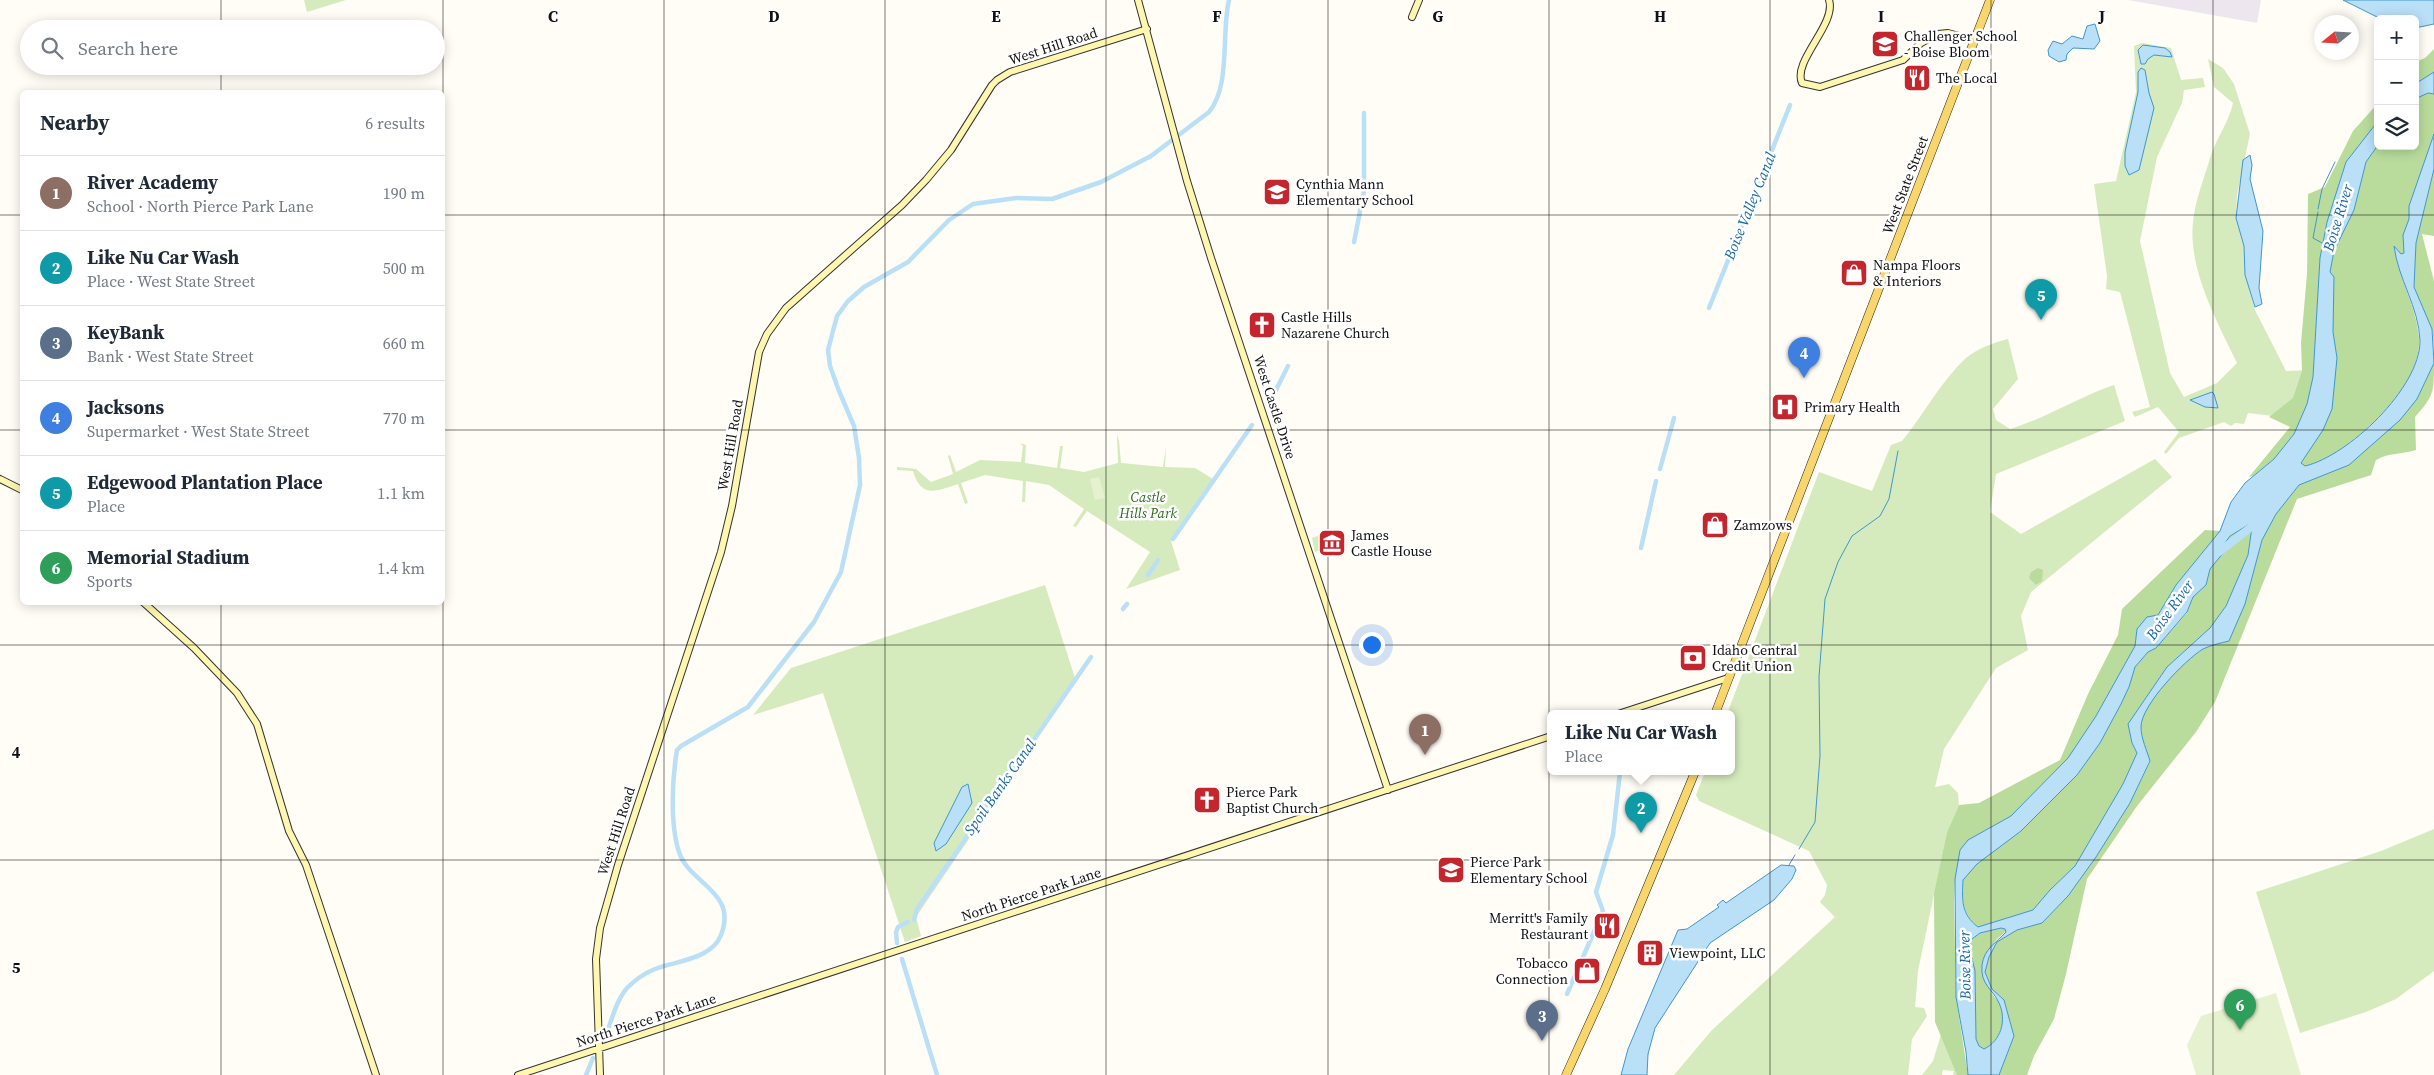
<!DOCTYPE html>
<meta charset="utf-8">
<style>
body{margin:0;font-family:"Source Serif 4",serif;background:#f6f6f7;color:#1f2937}
.controls{position:absolute;right:15px;top:15px;display:grid;overflow:hidden;border-radius:8px;box-shadow:0 2px 12px #0003}
.controls button{width:45px;height:45px;display:grid;place-items:center;padding:0;border:0;border-bottom:1px solid #e0e1e3;background:#fff;color:#1f2937;font:25px sans-serif}
.compass{position:absolute;left:2314px;top:15px;width:45px;height:45px;border-radius:50%;background:#fff;box-shadow:0 2px 12px #0003;rotate:252deg}
.you{position:absolute;left:1371px;top:644px;width:18px;height:18px;margin:-12px;border:4px solid #fff;border-radius:50%;background:#1a73e8;box-shadow:0 0 0 8px #1a73e833}
.badge{display:grid;place-items:center;width:32px;height:32px;border-radius:50%;background:#d93025;color:#fff;font-size:16px;font-weight:700}
.pin{position:absolute;translate:-50% -41px;filter:drop-shadow(0 1px 2px #0008)}
.pin::after{content:'';position:absolute;top:26px;width:18px;height:15px;background:inherit;clip-path:polygon(0 0,100% 0,50% 100%)}
.popup{position:absolute;left:1547px;top:710px;width:188px;height:65px;box-sizing:border-box;display:grid;place-content:center;border-radius:8px;background:#fff;filter:drop-shadow(0 1px 4px #0005);font-size:16px;white-space:nowrap;color:#747a83}
.popup b{font-size:19px;color:#1f2937}
.popup::after{content:'';position:absolute;left:50%;top:100%;margin-left:-10px;border:10px solid transparent;border-top-color:#fff}
.list{margin:0;padding:0;list-style:none}
h2{display:flex;justify-content:space-between;align-items:center;height:65px;margin:0;padding:0 20px;font-size:21px}
h2 small{font-size:16px;font-weight:400;color:#747a83}
.list li{display:grid;grid-template-columns:32px 1fr auto;gap:15px;align-items:center;box-sizing:border-box;height:75px;padding:0 20px;border-top:1px solid #e0e1e3}
.list b{display:block;font-size:19px;white-space:nowrap}
.list p{margin:0;font-size:16px;white-space:nowrap;color:#747a83}
.list em{font-size:16px;font-style:normal;color:#747a83}
.icon{flex:none;width:28px;height:28px;fill:none;stroke:currentColor;stroke-width:2;stroke-linecap:round;stroke-linejoin:round}
.map{position:relative;flex:none;width:2434px;height:1075px;overflow:hidden}
.search{position:absolute;background:#fff;box-shadow:0 2px 12px #0003;left:20px;top:20px;width:425px;height:55px;display:flex;align-items:center;gap:12px;box-sizing:border-box;padding:0 18px;border-radius:28px;color:#747a83;font-size:19px}
.panel{position:absolute;background:#fff;box-shadow:0 2px 12px #0003;left:20px;top:90px;width:425px;height:515px;border-radius:8px}
.map>svg:first-child{display:block}
.industrial{fill:#eee6ef}
.green{fill:#d5ebbd}
.forest{fill:#b9dc9c}
.pitch{fill:#e6f2cf}
.water{fill:#b9e0f7;stroke:#3f96cf;fill-rule:evenodd}
.lines{fill:none;stroke-linecap:round;stroke-linejoin:round}
.stream{stroke:#3f96cf;stroke-width:1}
.canal{stroke:#b9e0f7;stroke-width:4.5}
.river{stroke:#b9e0f7;stroke-width:8}
.secondary-casing{stroke:#333;stroke-width:8}
.primary-casing{stroke:#222;stroke-width:9}
.secondary{stroke:#fff6b0;stroke-width:6}
.primary{stroke:#f9d66b;stroke-width:8}
.grid{fill:none;stroke:#111;stroke-width:1;stroke-opacity:0.55}
.labels{text-anchor:middle;stroke-width:5;stroke-linejoin:round;paint-order:stroke}
.poi-label{font-size:14px;fill:#111;stroke:#fff;text-anchor:start}
.street-label{font-size:14px;fill:#111;stroke:#fff}
.park-label{font-size:14px;font-style:italic;fill:#2f6b1f;stroke:#fff}
.water-label{font-size:15px;font-style:italic;fill:#1768a6;stroke:#fff}
.grid-label{font-size:16px;text-anchor:middle;font-weight:bold;fill:#111;stroke:#fff;stroke-width:5;stroke-linejoin:round;paint-order:stroke}
</style>
<div class="map">
<svg width="2434" height="1075" viewBox="0 0 2434 1075">
<rect width="100%" height="100%" fill="#fffdf5"/>
<!-- industrial -->
<path class="industrial" d="M2128,0H2261L2257,23Z"/>
<!-- green -->
<path class="green" d="M304,0H346L307,12Z
M2142,43L2171,48L2181,80L2203,78L2205,87L2184,90L2182,103L2157,157L2140,241L2170,373L2184,397L2217,383L2237,363C2217,321 2188,270 2193,222C2195,200 2205,176 2211,155C2217,137 2229,122 2233,103L2214,87L2208,59L2223,68L2234,84L2250,134L2237,195L2236,218L2244,246L2245,275L2255,310L2286,371L2312,370L2299,419L2248,413L2244,424L2235,423L2231,426L2224,422L2179,438L2166,454L2164,452L2179,432L2158,407L2135,417L2132,412L2150,407L2120,292L2106,289L2107,276L2094,184L2116,181L2136,92L2134,46Z
M2008,339L2018,379L1993,409L1996,420L2010,429C2047,418 2078,397 2114,385L2125,421L1996,474L1990,512L2021,534L2155,459L2172,477L2031,592L2021,616L2028,650L1996,668L1944,749L1935,787L1949,784L1958,793L1959,805L1947,832L1918,971L1915,1007L1924,1008L1927,1016L1912,1039L1908,1075H1674L1712,1030L1835,917L1820,902L1825,895L1827,885L1809,851L1699,801L1696,795L1705,772H1731V714H1727L1819,472L1872,491L1891,445L1902,441C1924,414 1941,381 1966,358C1978,348 1993,343 2008,339Z
M1117,435L1119,440L1121,463L1163,467L1166,447L1165,467L1195,468L1213,479L1171,541L1180,570L1126,589L1150,552L1087,511L1076,527L1073,526L1084,509L1049,485L1026,481L1025,502H1022L1023,481L985,475L961,483L968,503L965,504L958,484C937,491 921,499 913,471L897,470V467L916,469L931,482L953,474L948,456L950,455L956,472L980,460L1021,462L1023,446L1020,443L1026,445L1025,463L1057,468L1060,446H1063L1060,468L1084,472L1118,463Z
M1326,533L1327,548L1315,552L1312,538Z
M1045,585L1076,681L916,917L921,936L905,942L823,693L753,715L791,668Z
M2434,829V971L2396,999L2366,1012L2300,1033L2256,892L2381,851Z
M1952,998L1967,1075H1953L1954,1071L1943,1070L1942,1075H1922L1933,1061Z"/>
<!-- forest -->
<path class="forest" d="M2434,49V72L2415,84V62L2425,58Z
M2428,93L2434,94V134L2409,206V219L2403,235L2404,253L2401,254L2395,247C2398,279 2417,306 2419,339C2422,386 2360,439 2323,461C2318,464 2310,465 2304,466L2301,463L2323,430L2337,358L2333,332L2330,272L2334,251L2354,210L2366,162L2378,145L2415,146V99Z
M2378,103V121L2346,162L2327,222L2320,258L2313,377L2307,404L2294,434L2274,459L2253,476L2249,477L2290,427L2269,417L2293,398L2302,371L2301,343L2307,274L2308,194L2325,187L2353,131Z
M2434,169V236L2422,234L2434,281V351L2432,329L2414,287L2416,243Z
M2434,363C2434,392 2434,396 2415,417L2416,450C2400,455 2390,452 2376,460L2371,475L2297,499L2215,702L2196,732L2137,806L2087,879L2066,974L2054,1019L2034,1056L2027,1075H1999L2014,1036L2004,1000L1992,989L1985,972L1989,957L1997,942L2017,930L2042,923L2068,896L2096,857L2130,803L2150,762C2147,751 2141,738 2141,727C2140,705 2185,660 2203,649C2211,645 2221,643 2229,640L2245,604L2262,540L2276,514L2299,485L2349,465L2417,399Z
M2248,525L2252,527L2248,555L2226,606L2210,628L2167,667L2128,724L2132,743L2137,753L2123,784L2075,866L2050,890L2033,910L1979,927C1962,915 1962,900 1963,880L1976,864L2021,831L2077,775L2100,743L2121,704L2129,687L2135,667L2148,652L2156,648L2187,613L2193,597L2206,585L2210,569L2227,547L2225,543L2230,536Z
M2205,530L2220,531L2176,585L2158,615L2137,629L2135,646L2096,716L2068,758L2011,816L1968,840L1955,879L1954,902L1956,997L1968,1075H1957L1935,1022L1934,893L1947,832L1959,805L1979,803L2060,760L2088,694L2118,635L2122,609Z
M2038,568L2043,570L2042,581L2036,585L2029,578L2031,572Z
M2001,928L2005,929L2006,931L1996,940L1982,965C1985,974 1987,984 1991,992C1993,996 1996,998 1998,1001C2009,1018 2000,1041 1984,1049L1979,1046L1976,1039L1975,971L1969,946L1972,939L1980,933Z"/>
<!-- pitch -->
<path class="pitch" d="M1099,477L1105,498L1095,500L1090,479Z
M2276,993L2301,1075H2196L2187,1045L2201,1016Z"/>
<!-- water -->
<path class="water" d="M2343,0H2434V24L2415,28V19H2381Z
M2095,24L2100,41L2094,49L2073,48L2067,54L2066,60L2059,62L2049,56L2048,50L2053,41L2062,44L2072,36L2083,39L2087,26Z
M2143,45L2165,48L2170,52L2172,57L2154,55L2148,59L2145,64H2141L2138,50Z
M2141,68L2145,70L2149,93L2154,108L2139,170L2129,175L2125,166V152L2138,92V72Z
M2434,72V94L2428,93L2415,99V84Z
M2378,121V145L2366,162L2354,210L2334,251L2330,272L2334,277L2333,332L2337,358L2332,409L2323,430L2301,463L2305,466C2348,456 2420,388 2420,341C2419,307 2398,279 2394,246L2401,254L2404,253L2403,235L2409,219V206L2434,134V169L2416,243L2414,287L2432,329L2434,363L2417,399L2400,420L2349,465L2299,485L2276,514L2262,540L2245,604L2229,641C2221,643 2211,645 2203,649C2185,660 2141,705 2141,727C2141,738 2147,751 2150,761L2130,803L2096,857L2068,896L2042,923L2017,930L1997,942L1989,957L1985,972L1992,989L2004,1000L2014,1036L1999,1075H1968L1966,1052L1956,997L1955,879L1960,850L1968,840L2011,816L2068,758L2096,716L2135,646L2137,629L2147,617L2158,615L2176,585L2220,531L2231,502L2245,483L2274,459L2294,434L2307,404L2313,377L2320,258L2327,222L2346,162ZM2248,525L2252,527L2248,555L2226,606L2210,628L2167,667L2128,724L2132,743L2137,753L2123,784L2075,866L2050,890L2033,910L1978,927C1961,914 1962,900 1963,880L1977,864L2021,831L2077,775L2100,743L2121,704L2129,687L2135,667L2148,652L2156,648L2187,612L2193,597L2206,585L2210,569L2228,547L2225,543L2230,536ZM2001,928L2005,929L2006,932C1996,943 1984,949 1982,965C1980,985 1993,989 1999,1003C2007,1020 2001,1041 1984,1049L1979,1046L1976,1039L1975,971L1969,946L1972,939L1980,933Z
M2250,155L2252,165L2250,179L2263,231L2259,288L2262,304L2255,307L2245,275L2244,246L2236,218L2243,160Z
M2212,392L2214,394L2218,408L2205,407L2190,400Z
M968,784L972,803L946,844L936,851L934,843L962,787Z
M1781,865L1794,866L1796,870L1792,879L1774,900L1710,943L1655,1028L1648,1054L1647,1075H1621L1628,1049L1678,930L1687,929L1719,907L1717,905L1723,900L1726,903Z"/>
<g class="lines">
<!-- stream -->
<path class="stream" d="M2318,209L2322,189L2335,162
M2318,212L2313,238L2324,244
M1799,849L1815,822L1820,756L1819,677L1825,599L1838,562L1852,536L1880,516L1889,499L1898,451
M1789,865L1795,855"/>
<!-- canal -->
<path class="canal" d="M1354,242L1364,191V113
M1709,308L1790,105
M1271,400L1288,366
M1660,469L1674,418
M1173,539L1252,425
M1641,548L1656,481
M1148,575L1158,560
M1123,609L1127,604
M914,920L917,909L1091,657
M897,943L896,932L898,927L908,922
M902,959L937,1075
M1567,994L1603,911L1596,892L1613,835L1620,772
M604,1040C611,1024 615,1002 627,988C635,980 645,973 655,969C676,961 712,959 721,935C738,891 689,884 679,852C670,825 672,779 677,750L681,746L748,707L814,622L841,572L860,485L859,458L854,426L839,391L830,366L828,350L837,316L848,301L864,287L908,262L949,220L973,204L1016,198L1052,199L1101,182L1151,156L1209,112C1231,86 1221,33 1229,0
M586,1075L593,1058"/>
<!-- river -->
<path class="river" d="M2219,552L2259,521"/>
<!-- secondary casing -->
<g class="secondary-casing">
<path id="secondary" d="M1138,0L1187,181L1211,258L1388,790
M1829,0C1837,24 1792,61 1802,83L1820,87L1903,60L1921,43L1938,34L1948,33L1974,40
M1412,17L1419,0
M0,479L22,490
M143,602L194,648L237,693L257,724L289,831L306,865L376,1075
M1618,714L1728,678
M518,1075L1551,736
M600,1075L596,959L600,928L618,865L721,552L732,506L759,352L767,334L786,308L902,205L926,180L951,150L992,85L997,80L1010,72L1147,29"/>
</g>
<!-- primary casing -->
<g class="primary-casing">
<path id="primary" d="M1715,714L1990,0
M1566,1075L1605,989L1695,772"/>
</g>
<!-- secondary -->
<use href="#secondary" class="secondary"/>
<!-- primary -->
<use href="#primary" class="primary"/>
</g>
<!-- grid -->
<path class="grid" d="M221,0V29M443,0V1075M664,0V1075M885,0V1075M1106,0V1075M1328,0V1075M1549,0V1075M1770,0V1075M1991,0V1075M2213,0V1075M221,66V92M0,215H22M442,215H2434M0,430H22M442,430H2434M221,602V1075M0,645H2434M0,860H2434"/>
<!-- icons -->
<defs>
<g id="school-square" transform="scale(1.4375)"><rect x="-9" y="-9" width="18" height="18" rx="4" fill="#c4262e" stroke="#fff"/><path d="M0-5L7-2L0 1L-7-2ZM-4 1L0 2.5L4 1V4Q0 6-4 4Z" fill="#fff"/></g>
<g id="restaurant-square" transform="scale(1.4375)"><rect x="-9" y="-9" width="18" height="18" rx="4" fill="#c4262e" stroke="#fff"/><path d="M-5-6h1v4h1v-4h1v4h1v-4h1v5L-1.5 .5V6h-2V.5L-5-1ZM5-6V6H3V1.5H1.5Q1.5-4 5-6Z" fill="#fff"/></g>
<g id="shop-square" transform="scale(1.4375)"><rect x="-9" y="-9" width="18" height="18" rx="4" fill="#c4262e" stroke="#fff"/><path d="M-5-2.5h2.3a2.7 3.5 0 0 1 5.4 0H5L5.5 6h-11ZM-1.5-2.5h3a1.5 2.3 0 0 0-3 0Z" fill="#fff"/></g>
<g id="church-square" transform="scale(1.4375)"><rect x="-9" y="-9" width="18" height="18" rx="4" fill="#c4262e" stroke="#fff"/><path d="M-1.2-6h2.4v3.5h3.3v2.4h-3.3V6h-2.4V-.1h-3.3v-2.4h3.3Z" fill="#fff"/></g>
<g id="hospital-square" transform="scale(1.4375)"><rect x="-9" y="-9" width="18" height="18" rx="4" fill="#c4262e" stroke="#fff"/><path d="M-5-5h3v3.5h4V-5h3V5h-3V1.5h-4V5h-3Z" fill="#fff"/></g>
<g id="museum-square" transform="scale(1.4375)"><rect x="-9" y="-9" width="18" height="18" rx="4" fill="#c4262e" stroke="#fff"/><path d="M0-6L6-3V-2H-6V-3ZM-5-1h2V3h-2ZM-1-1h2V3h-2ZM3-1h2V3H3ZM-6 4H6V6H-6Z" fill="#fff"/></g>
<g id="bank-square" transform="scale(1.4375)"><rect x="-9" y="-9" width="18" height="18" rx="4" fill="#c4262e" stroke="#fff"/><path d="M-6-4H6V4H-6ZM0-2.3a2.3 2.3 0 1 0 0 4.6a2.3 2.3 0 1 0 0-4.6Z" fill="#fff"/></g>
<g id="building-square" transform="scale(1.4375)"><rect x="-9" y="-9" width="18" height="18" rx="4" fill="#c4262e" stroke="#fff"/><path d="M-4-6H4V6H1V3H-1V6H-4ZM-2.5-4.3h1.7v1.8h-1.7ZM.8-4.3h1.7v1.8H.8ZM-2.5-1h1.7V.8h-1.7ZM.8-1h1.7V.8H.8Z" fill="#fff"/></g>
</defs>
<g fill-rule="evenodd">
<use href="#school-square" x="1885" y="44"/>
<use href="#restaurant-square" x="1917" y="78"/>
<use href="#school-square" x="1277" y="192"/>
<use href="#shop-square" x="1854" y="273"/>
<use href="#church-square" x="1262" y="325"/>
<use href="#hospital-square" x="1785" y="407"/>
<use href="#shop-square" x="1715" y="525"/>
<use href="#museum-square" x="1332" y="543"/>
<use href="#bank-square" x="1693" y="658"/>
<use href="#church-square" x="1207" y="800"/>
<use href="#school-square" x="1451" y="870"/>
<use href="#restaurant-square" x="1607" y="926"/>
<use href="#building-square" x="1650" y="953"/>
<use href="#shop-square" x="1587" y="971"/>
</g>
<g class="labels">
<!-- poi labels -->
<g class="poi-label">
<text x="1904" y="41">Challenger School<tspan x="1904" dy="16">- Boise Bloom</tspan></text>
<text x="1936" y="83">The Local</text>
<text x="1296" y="189">Cynthia Mann<tspan x="1296" dy="16">Elementary School</tspan></text>
<text x="1873" y="270">Nampa Floors<tspan x="1873" dy="16">&amp; Interiors</tspan></text>
<text x="1281" y="322">Castle Hills<tspan x="1281" dy="16">Nazarene Church</tspan></text>
<text x="1804" y="412">Primary Health</text>
<text x="1734" y="530">Zamzows</text>
<text x="1351" y="540">James<tspan x="1351" dy="16">Castle House</tspan></text>
<text x="1712" y="655">Idaho Central<tspan x="1712" dy="16">Credit Union</tspan></text>
<text x="1226" y="797">Pierce Park<tspan x="1226" dy="16">Baptist Church</tspan></text>
<text x="1470" y="867">Pierce Park<tspan x="1470" dy="16">Elementary School</tspan></text>
<text x="1588" y="923" text-anchor="end">Merritt's Family<tspan x="1588" dy="16">Restaurant</tspan></text>
<text x="1669" y="958">Viewpoint, LLC</text>
<text x="1568" y="968" text-anchor="end">Tobacco<tspan x="1568" dy="16">Connection</tspan></text>
</g>
<!-- street labels -->
<g class="street-label">
<text transform="translate(1053 46) rotate(-18)" y="5">West Hill Road</text>
<text transform="translate(1905 185) rotate(-69)" y="5">West State Street</text>
<text transform="translate(1275 407) rotate(72)" y="5">West Castle Drive</text>
<text transform="translate(730 445) rotate(-80)" y="5">West Hill Road</text>
<text transform="translate(616 831) rotate(-72)" y="5">West Hill Road</text>
<text transform="translate(1031 894) rotate(-18)" y="5">North Pierce Park Lane</text>
<text transform="translate(646 1020) rotate(-18)" y="5">North Pierce Park Lane</text>
</g>
<!-- park labels -->
<g class="park-label">
<text x="1148" y="502">Castle<tspan x="1148" dy="16">Hills Park</tspan></text>
</g>
<!-- water labels -->
<g class="water-label">
<text transform="translate(1750 206) rotate(-68)" y="5">Boise Valley Canal</text>
<text transform="translate(2338 218) rotate(-73)" y="5">Boise River</text>
<text transform="translate(2170 610) rotate(-54)" y="5">Boise River</text>
<text transform="translate(1000 787) rotate(-55)" y="5">Spoil Banks Canal</text>
<text transform="translate(1965 965) rotate(-91)" y="5">Boise River</text>
</g>
</g>
<g class="grid-label">
<text x="553" y="22">C</text>
<text x="774" y="22">D</text>
<text x="996" y="22">E</text>
<text x="1217" y="22">F</text>
<text x="1438" y="22">G</text>
<text x="1660" y="22">H</text>
<text x="1881" y="22">I</text>
<text x="2102" y="22">J</text>
<text x="16" y="758">4</text>
<text x="16" y="973">5</text>
</g>
</svg>
<div class="controls">
<button>+</button>
<button>−</button>
<button><svg class="icon" aria-label="layers" viewBox="0 0 24 24"><path d="M12 4l9 5-9 5-9-5zM3 14l9 5 9-5"/></svg></button>
</div>
<svg class="compass" viewBox="-18 -18 36 36"><path d="M0-13l5 13h-10z" fill="#e53935"/><path d="M0 13l5-13h-10z" fill="#747a83"/></svg>
<div class="you"></div>
<div class="pin badge" style="left:1425px;top:755px;background:#8d6e63">1</div>
<div class="pin badge" style="left:1641px;top:833px;background:#0f9aa8">2</div>
<div class="popup"><b>Like Nu Car Wash</b>Place</div>
<div class="pin badge" style="left:1542px;top:1041px;background:#5c6f8a">3</div>
<div class="pin badge" style="left:1804px;top:378px;background:#3f7fe0">4</div>
<div class="pin badge" style="left:2041px;top:320px;background:#0f9aa8">5</div>
<div class="pin badge" style="left:2240px;top:1030px;background:#2e9e5b">6</div>
<div class="search"><svg class="icon" aria-label="search" viewBox="0 0 24 24"><circle cx="10" cy="10" r="6"/><path d="M15 15l6 6"/></svg>Search here</div>
<section class="panel">
<h2>Nearby<small>6 results</small></h2>
<ul class="list">
<li><span class="badge" style="background:#8d6e63">1</span><div><b>River Academy</b><p>School · North Pierce Park Lane</p></div><em>190 m</em></li>
<li><span class="badge" style="background:#0f9aa8">2</span><div><b>Like Nu Car Wash</b><p>Place · West State Street</p></div><em>500 m</em></li>
<li><span class="badge" style="background:#5c6f8a">3</span><div><b>KeyBank</b><p>Bank · West State Street</p></div><em>660 m</em></li>
<li><span class="badge" style="background:#3f7fe0">4</span><div><b>Jacksons</b><p>Supermarket · West State Street</p></div><em>770 m</em></li>
<li><span class="badge" style="background:#0f9aa8">5</span><div><b>Edgewood Plantation Place</b><p>Place</p></div><em>1.1 km</em></li>
<li><span class="badge" style="background:#2e9e5b">6</span><div><b>Memorial Stadium</b><p>Sports</p></div><em>1.4 km</em></li>
</ul>
</section>
</div>
